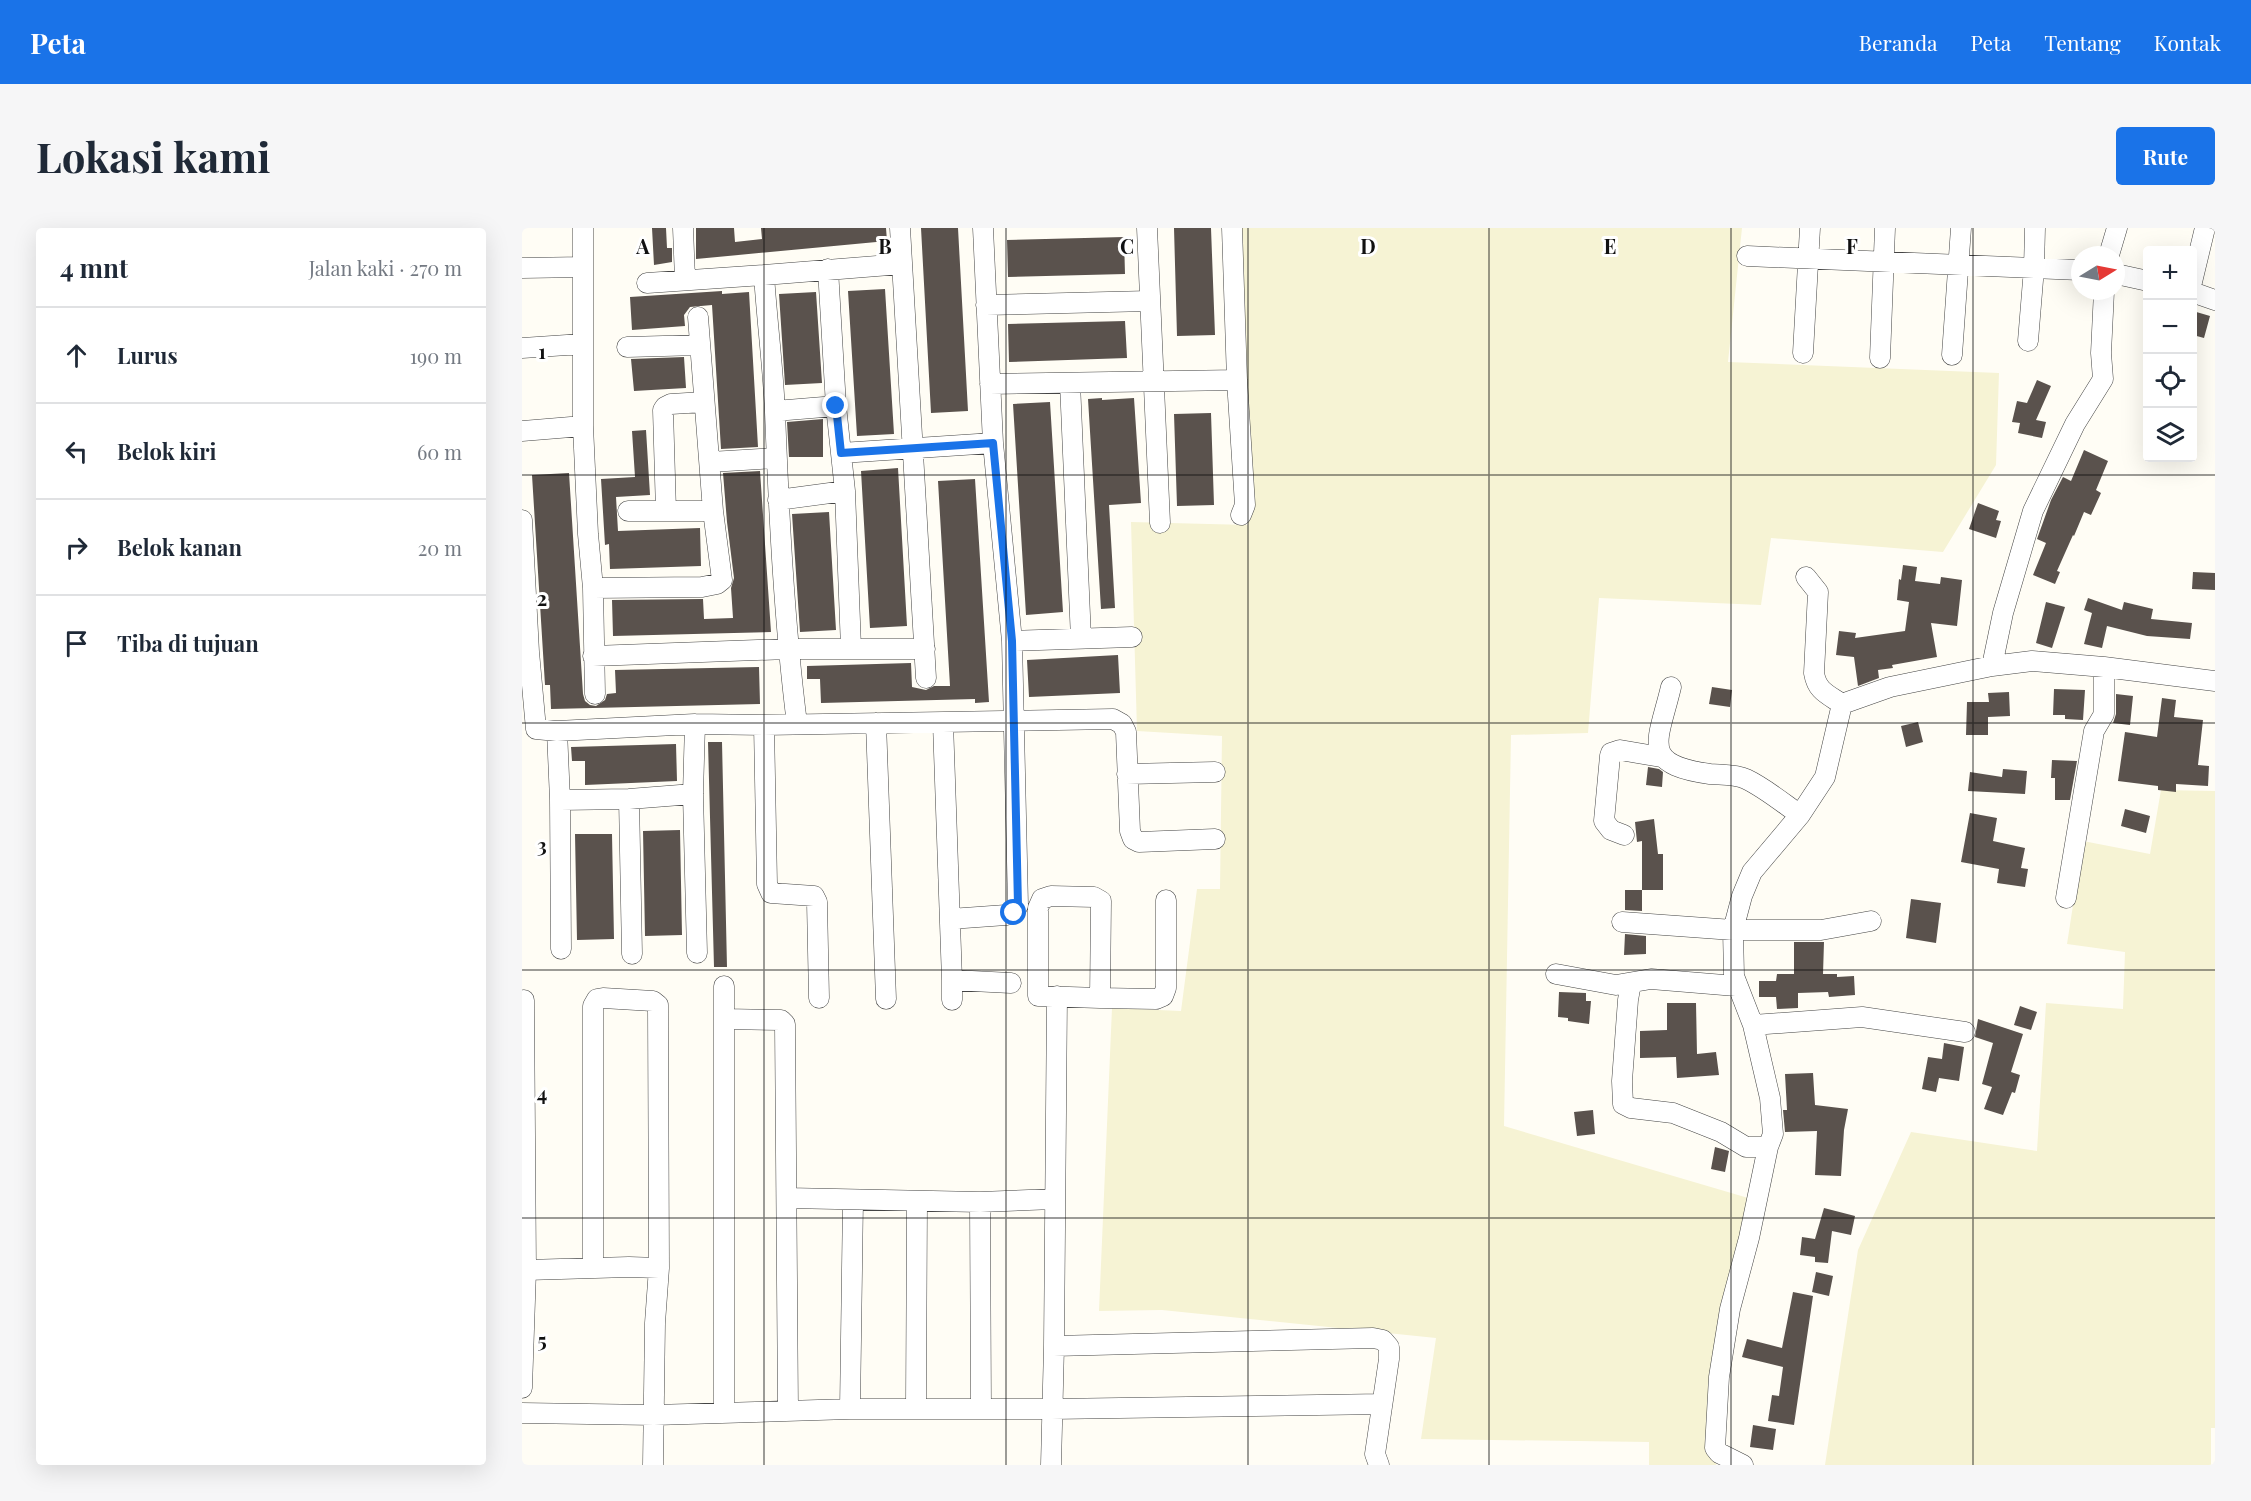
<!DOCTYPE html>
<html lang="id">
<meta charset="utf-8">
<style>
body{margin:0;font-family:"Playfair Display",serif;background:#f6f6f7;color:#1f2937}
.controls{position:absolute;right:18px;top:18px;display:grid;overflow:hidden;border-radius:6px;box-shadow:0 6px 24px #0002}
.controls button{width:54px;height:54px;display:grid;place-items:center;padding:0;border:0;border-bottom:2px solid #e0e1e3;background:#fff;color:#1f2937;font:30px sans-serif}
.compass{position:absolute;left:1549px;top:18px;width:54px;height:54px;border-radius:50%;background:#fff;box-shadow:0 6px 24px #0002;rotate:80deg}
.stop{position:absolute;width:18px;height:18px;margin:-14px;border:4px solid #1a73e8;border-radius:50%;background:#fff}
.stop.end{background:#1a73e8;border-color:#fff;box-shadow:0 2px 6px #0008}
.list{margin:0;padding:0;list-style:none}
h2{display:flex;justify-content:space-between;align-items:center;height:78px;margin:0;padding:0 24px;font-size:26px}
h2 small{font-size:20px;font-weight:400;color:#747a83}
.list li{display:grid;grid-template-columns:39px 1fr auto;gap:18px;align-items:center;box-sizing:border-box;height:96px;padding:0 24px;border-top:2px solid #e0e1e3}
.list b{display:block;font-size:22px;white-space:nowrap}
.list em{font-size:20px;font-style:normal;color:#747a83}
.icon{flex:none;width:33px;height:33px;fill:none;stroke:currentColor;stroke-width:2;stroke-linecap:round;stroke-linejoin:round}
.map{position:relative;flex:none;width:1693px;height:1237px;overflow:hidden;border-radius:6px}
header{display:flex;align-items:center;gap:36px;box-sizing:border-box;height:84px;padding:0 30px;background:#1a73e8;color:#fff}
header strong{font-size:28px}
nav{display:flex;gap:33px;margin-inline-start:auto;font-size:21px}
.intro{display:flex;align-items:center;justify-content:space-between;box-sizing:border-box;height:144px;padding:0 36px}
h1{margin:0;font-size:42px}
.button{padding:15px 27px;border-radius:6px;background:#1a73e8;color:#fff;font-size:21px;font-weight:700}
main{display:flex;gap:36px;padding:0 36px}
aside{flex:1;background:#fff;border-radius:6px;box-shadow:0 6px 24px #0002}
.map>svg:first-child{display:block}
.farmland{fill:#f6f3d4}
.building{fill:#5a524d}
.lines{fill:none;stroke-linecap:round;stroke-linejoin:round}
.street-casing{stroke:#444;stroke-width:21}
.street{stroke:#fff;stroke-width:20}
.route{stroke:#1a73e8;stroke-width:8}
.grid{fill:none;stroke:#111;stroke-width:1.5;stroke-opacity:0.55}
.grid-label{font-size:20px;text-anchor:middle;font-weight:bold;fill:#111;stroke:#fff;stroke-width:6;stroke-linejoin:round;paint-order:stroke}
</style>
<header>
<strong>Peta</strong>
<nav><a>Beranda</a><a>Peta</a><a>Tentang</a><a>Kontak</a></nav>
</header>
<div class="intro"><h1>Lokasi kami</h1><a class="button">Rute</a></div>
<main>
<aside>
<h2>4 mnt<small>Jalan kaki · 270 m</small></h2>
<ul class="list">
<li><svg class="icon" aria-label="ahead" viewBox="0 0 24 24"><path d="M12 20V5M6 11l6-6 6 6"/></svg><div><b>Lurus</b></div><em>190 m</em></li>
<li><svg class="icon" aria-label="left" viewBox="0 0 24 24"><path d="M17 20v-9H6M10 6l-5 5 5 5"/></svg><div><b>Belok kiri</b></div><em>60 m</em></li>
<li><svg class="icon" aria-label="right" viewBox="0 0 24 24"><path d="M7 20v-9h11M14 6l5 5-5 5"/></svg><div><b>Belok kanan</b></div><em>20 m</em></li>
<li><svg class="icon" aria-label="arrive" viewBox="0 0 24 24"><path d="M6 21V4h12l-3 4 3 4H6"/></svg><div><b>Tiba di tujuan</b></div></li>
</ul>
</aside>
<div class="map">
<svg width="1693" height="1237" viewBox="0 0 1693 1237">
<rect width="100%" height="100%" fill="#fffdf5"/>
<!-- farmland -->
<path class="farmland" d="M720,0H1220L1206,134L1477,145L1474,237L1421,324L1249,310L1239,377L1077,370L1066,505L989,507L982,898L1233,972L1194,1237H1127V1214L899,1211L914,1110L640,1082L577,1083L590,780L659,783L675,661H698L700,508L615,503L609,294L726,297Z
M1639,562L1693,563V1200H1689V1237H1303L1336,1022L1389,904L1515,923L1524,775L1601,781L1603,724L1545,716L1561,613L1628,626Z"/>
<!-- building -->
<path class="building" d="M130,0H144L145,20H150V34L132,37Z
M174,0H212L213,14L240,11L239,0H364L365,13L174,31Z
M399,0H436L446,183L409,185Z
M652,0H689L693,107L655,108Z
M602,9L603,46L486,49L485,12Z
M363,61L372,206L335,208L326,63Z
M200,63V66L227,64L236,219L199,221L190,77L168,79L162,87L163,98L110,102L108,69Z
M294,64L300,155L263,157L257,66Z
M1671,83L1688,88L1682,110L1671,107Z
M603,93L605,130L487,134L486,96Z
M162,129L164,160L112,163L109,131Z
M1515,152L1529,158L1514,192L1524,194L1520,210L1496,205L1498,195L1490,194L1495,173L1505,175Z
M580,170V172L612,170L619,275L587,277L593,380L579,381L566,171Z
M528,174L541,384L504,387L491,176Z
M689,185L692,277L655,278L652,186Z
M301,191V229H267L265,194Z
M124,202L128,267L94,269L96,303L178,300L179,338L88,341L87,316L83,317L79,251L113,249L110,203Z
M1562,222L1586,233L1574,262L1579,265L1569,287L1562,284L1552,308L1551,307L1535,343L1538,344L1533,356L1511,347L1524,315L1515,311L1529,272L1541,249L1549,253Z
M376,240L385,398L348,400L339,243Z
M238,243L249,404L91,408L90,372L181,371L182,391L211,390L209,360L212,350L205,294L201,245Z
M47,245L61,466L63,473L68,477L74,478L83,472L85,466L94,465L93,442L237,439L238,476L29,481L28,457H23L10,247Z
M453,251L467,474L453,475V471L299,475L298,451H285V438L389,435L390,459L404,462L412,458H428L416,253Z
M1456,275L1477,283L1474,292L1479,293L1474,310L1447,301Z
M307,284L314,402L278,404L270,286Z
M1381,337L1395,339L1393,353L1418,356L1419,349L1440,352L1435,398L1409,395L1415,429L1370,437L1371,440L1356,442L1357,450L1336,458L1332,429L1314,427L1317,403L1334,405L1333,410L1383,403L1387,374L1375,372L1377,351L1379,352Z
M1671,344L1693,345V362L1670,361Z
M1566,370L1600,382L1602,374L1631,381L1629,391L1670,395L1668,411L1625,408L1585,398L1580,420L1562,416L1570,385L1562,382Z
M1524,374L1543,379L1530,420L1514,415Z
M596,427L598,465L507,469L505,432Z
M1190,459L1210,462L1208,479L1187,476Z
M1532,461L1563,462L1561,492L1543,491V487H1531Z
M1487,464L1488,488L1466,489V507H1444L1445,474H1467L1466,465Z
M1594,466L1611,468L1608,497L1591,495L1594,486Z
M1640,470L1654,472L1652,489L1681,492L1676,537L1687,538L1686,558L1654,556V564L1636,562V558L1596,553L1603,504L1635,509Z
M1396,494L1401,514L1384,519L1379,498Z
M186,514H200L205,739H192Z
M154,516L155,553L63,557V533H50L49,519Z
M1530,532L1555,533L1548,572H1533V550H1529Z
M1126,539L1137,541L1141,544L1140,559L1124,557Z
M1481,541L1505,543L1503,566L1446,563L1448,544L1480,549Z
M1603,581L1628,588L1624,605L1599,598Z
M1448,585L1475,590L1471,613L1503,620L1499,640L1506,641L1503,659L1475,655L1477,641L1439,634Z
M1132,591L1136,626H1141V662H1120V613L1115,614L1113,594Z
M158,602L160,707L123,708L121,603Z
M53,606H90L92,711L55,712Z
M1103,662H1120V683L1103,682Z
M1389,671L1419,675L1414,715L1384,710Z
M1103,706L1124,708V726L1102,727Z
M1272,714H1302L1301,746H1315V749L1332,748L1333,767L1307,769L1306,764L1276,765V780L1255,781L1254,769H1237V753H1254L1255,746H1272Z
M1037,764L1064,765V773H1069L1067,796L1046,793V790L1036,789Z
M1145,775H1174L1175,826L1194,824L1197,847L1155,850L1154,829L1118,830V803L1145,802Z
M1498,778L1515,784L1509,802L1492,797Z
M1456,791L1501,806L1489,844L1498,847L1493,865L1490,864L1481,887L1462,881L1470,859L1460,856L1471,815L1453,809Z
M1422,815L1442,819L1437,853L1417,850L1414,864L1400,861L1406,829L1420,831Z
M1291,845L1293,877L1326,881L1322,902L1319,948L1293,947L1295,903L1263,904L1261,882H1265L1263,846Z
M1071,882L1073,906L1055,908L1052,884Z
M1193,919L1207,923L1203,944L1189,941Z
M1302,980L1333,988L1329,1007L1310,1003L1306,1035L1293,1034V1029L1278,1027L1280,1009L1293,1011Z
M1294,1044L1311,1048L1307,1068L1290,1064Z
M1271,1064L1291,1068L1272,1197L1246,1193L1250,1167L1257,1168L1261,1139L1220,1129L1225,1111L1260,1120Z
M1231,1197L1254,1201L1251,1222L1228,1219Z"/>
<g class="lines">
<!-- street casing -->
<g class="street-casing">
<path id="street" d="M161,0L163,51
M378,0L404,450
M625,0L638,295
M710,0L715,152L723,277L719,287
M1587,27L1595,0
M1225,28L1558,42
M61,39V198L66,306L71,360L73,466
M0,40L61,39V0
M306,41L314,178L323,263L329,420
M1594,46L1626,53
M1670,54L1683,0
M125,55L242,47
M1670,64L1693,72
M464,77L627,73
M1506,113L1512,40L1513,0
M105,119L178,117
M0,120L60,116
M1281,125L1288,0
M1430,127L1439,0
M1358,130L1363,0
M548,155L559,411
M468,156L715,152
M253,183L314,178
M0,203L61,198
M319,225L471,215
M188,234L253,230
M256,272L323,263
M106,283H191
M144,283L141,182L143,179L149,176L182,174
M0,292L7,424L14,501L35,503L173,496L242,497L591,491L600,496L604,504L608,603L611,611L617,614L693,611
M1284,349L1296,364L1292,445C1295,463 1305,466 1320,476
M71,360L180,359L195,356L200,352L191,283L176,89
M490,413L610,409
M71,428L266,421H403
M1470,438L1481,385L1511,283L1553,196L1581,151L1579,125L1582,63
M1149,459C1136,514 1117,536 1188,546C1199,547 1214,546 1224,551C1243,560 1261,575 1278,587
M354,495L364,771
M421,495L430,752L489,755
M173,496L171,566L175,725
M275,496C262,392 257,288 253,184C251,139 245,93 242,47L380,36
M242,497L245,656L249,665L292,668L295,674L297,770
M35,503L38,572
M605,546L693,544
M107,571L110,726
M1102,607L1089,602L1082,593L1088,528L1089,525L1098,522L1139,529
M529,668L572,669L579,673L578,770L516,768V680L520,671Z
M1544,670L1572,503L1582,486V439
M428,691L484,687L492,685L496,677L490,413L471,215L461,0
M1100,694L1211,702H1299L1349,693
M39,721L38,572L107,571L171,566
M1034,746L1094,757L1129,751L1214,758
M1109,755L1106,772L1100,853L1101,876L1109,880L1151,885L1199,904L1224,919H1246
M202,758V1185
M578,770L634,771L641,768L644,760V672
M430,772V752
M203,791L259,792L263,796L266,1182
M1231,797L1340,789L1443,804
M266,970L458,974L532,971
M458,974L459,1181
M71,1040V778L75,771L81,770L131,773L136,777L137,1040
M4,1042L107,1039L137,1040L133,1095L131,1237
M532,1118L851,1110L861,1112L867,1119V1131L853,1226L857,1237
M0,1160L4,1042L2,772
M394,1180L395,973
M328,1181L331,972
M0,1185L132,1187L328,1181H530L860,1176
M529,1237L532,1118L535,768
M1221,1237L1197,1225L1193,1220L1197,1149L1208,1081L1227,1010L1246,919L1251,906L1248,870L1231,797L1212,748L1211,702L1220,668L1230,644L1278,587L1303,549L1320,476L1368,459L1470,438L1510,433L1582,439L1693,453"/>
</g>
<!-- street -->
<use href="#street" class="street"/>
</g>
<g class="lines">
<!-- route -->
<path class="route" d="M314,178L319,225L471,215L490,413L496,677L492,685"/>
</g>
<!-- grid -->
<path class="grid" d="M242,0V1237M484,0V1237M726,0V1237M967,0V1237M1209,0V1237M1451,0V1237M0,247H1693M0,495H1693M0,742H1693M0,990H1693"/>
<g class="grid-label">
<text x="121" y="26">A</text>
<text x="363" y="26">B</text>
<text x="605" y="26">C</text>
<text x="846" y="26">D</text>
<text x="1088" y="26">E</text>
<text x="1330" y="26">F</text>
<text x="20" y="131">1</text>
<text x="20" y="378">2</text>
<text x="20" y="625">3</text>
<text x="20" y="873">4</text>
<text x="20" y="1120">5</text>
</g>
</svg>
<div class="controls">
<button>+</button>
<button>−</button>
<button><svg class="icon" aria-label="locate" viewBox="0 0 24 24"><circle cx="12" cy="12" r="6"/><path d="M12 2v4M12 18v4M2 12h4M18 12h4"/></svg></button>
<button><svg class="icon" aria-label="layers" viewBox="0 0 24 24"><path d="M12 4l9 5-9 5-9-5zM3 14l9 5 9-5"/></svg></button>
</div>
<svg class="compass" viewBox="-18 -18 36 36"><path d="M0-13l5 13h-10z" fill="#e53935"/><path d="M0 13l5-13h-10z" fill="#747a83"/></svg>
<div class="stop" style="left:492px;top:685px"></div>
<div class="stop end" style="left:314px;top:178px"></div>
</div>
</main>
